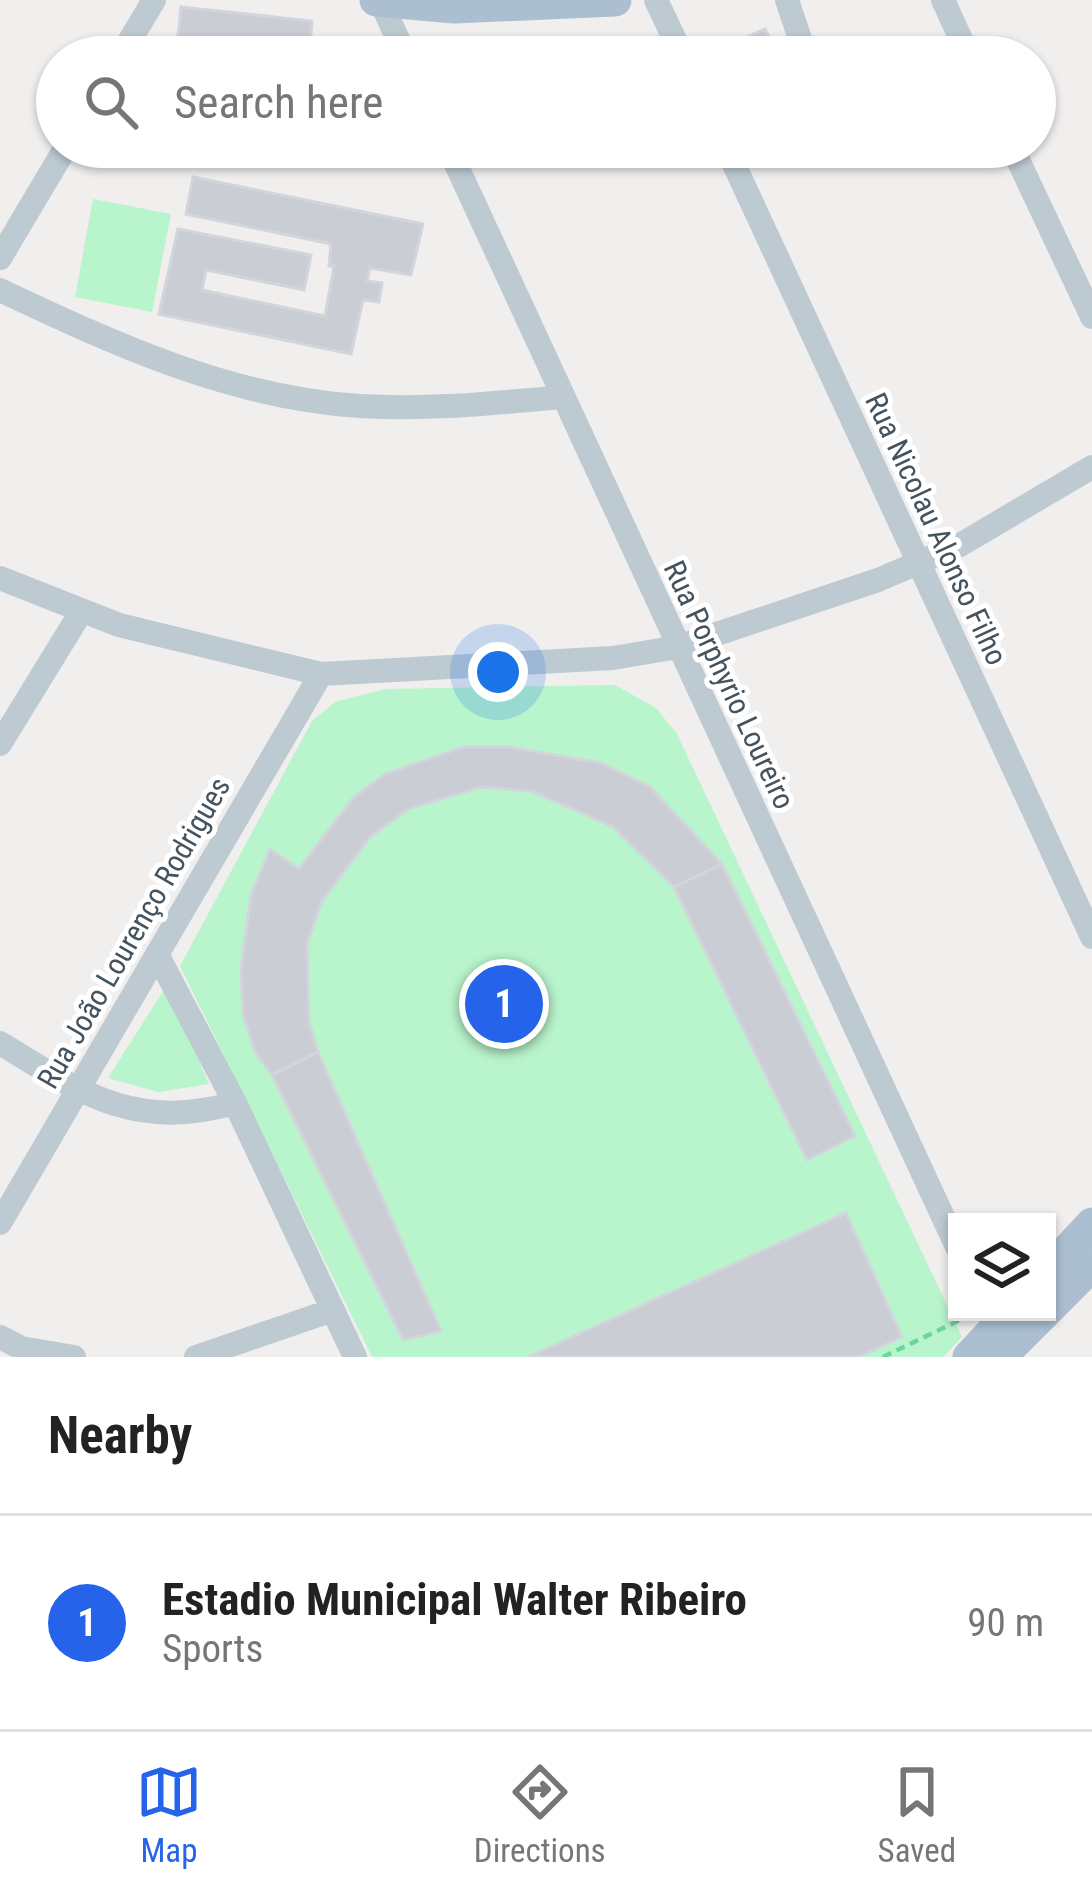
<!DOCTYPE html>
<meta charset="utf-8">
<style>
body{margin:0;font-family:"Roboto Condensed",sans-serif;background:#f6f6f6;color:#222}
.controls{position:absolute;right:36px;bottom:36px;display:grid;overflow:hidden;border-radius:0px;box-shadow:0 3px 9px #0004}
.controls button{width:108px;height:108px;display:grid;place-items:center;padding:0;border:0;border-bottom:3px solid #e0e0e0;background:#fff;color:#222;font:60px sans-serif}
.you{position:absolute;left:498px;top:672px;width:42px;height:42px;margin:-30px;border:9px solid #fff;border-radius:50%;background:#1a73e8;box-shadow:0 0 0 18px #1a73e833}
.badge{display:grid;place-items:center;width:78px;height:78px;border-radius:50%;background:#2563eb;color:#fff;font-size:39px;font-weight:700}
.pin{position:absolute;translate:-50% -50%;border:6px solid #fff;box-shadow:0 3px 12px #0006}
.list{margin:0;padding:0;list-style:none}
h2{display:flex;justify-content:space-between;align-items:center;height:156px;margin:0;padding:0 48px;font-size:51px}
h2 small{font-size:39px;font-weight:400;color:#767676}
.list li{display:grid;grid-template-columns:78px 1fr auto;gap:36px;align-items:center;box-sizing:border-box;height:216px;padding:0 48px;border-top:3px solid #e0e0e0}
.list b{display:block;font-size:45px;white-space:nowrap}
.list p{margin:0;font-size:39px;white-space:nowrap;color:#767676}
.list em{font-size:39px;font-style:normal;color:#767676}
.icon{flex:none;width:66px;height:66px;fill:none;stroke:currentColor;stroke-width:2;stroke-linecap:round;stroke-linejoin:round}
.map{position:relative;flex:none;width:1092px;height:1357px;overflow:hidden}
.search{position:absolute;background:#fff;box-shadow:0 3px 9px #0004;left:36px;right:36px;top:36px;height:132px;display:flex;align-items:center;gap:30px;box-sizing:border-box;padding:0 42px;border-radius:66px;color:#767676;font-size:45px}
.sheet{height:372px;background:#fff}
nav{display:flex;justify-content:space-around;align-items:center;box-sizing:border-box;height:168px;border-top:3px solid #e0e0e0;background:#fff;font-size:33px;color:#767676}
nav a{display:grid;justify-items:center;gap:6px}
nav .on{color:#2563eb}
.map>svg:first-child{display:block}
.green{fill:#b8f4cc}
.building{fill:#caced4;stroke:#d2d5db;stroke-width:3}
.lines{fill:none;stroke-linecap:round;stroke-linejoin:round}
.path{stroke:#6cd59d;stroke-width:4.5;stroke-dasharray:9 6;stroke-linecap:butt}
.minor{stroke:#bdcad2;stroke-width:24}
.major{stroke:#abbfd0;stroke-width:33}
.labels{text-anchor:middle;stroke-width:10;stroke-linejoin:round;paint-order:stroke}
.street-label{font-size:30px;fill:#44535e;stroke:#fff}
</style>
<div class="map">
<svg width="1092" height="1357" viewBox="0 0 1092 1357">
<rect width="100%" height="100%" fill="#f1eeee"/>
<!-- green -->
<path class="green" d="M93,199L171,214L152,312L75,297Z
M615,685L656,708L677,734L962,1337L943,1357H372L180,966L312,721L335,702L386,689Z
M167,985L209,1084L158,1092L108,1078Z"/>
<!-- building -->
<path class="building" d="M181,7L312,21L309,57H176Z
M765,29L779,57H717L715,52Z
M193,177L423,224L411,275L370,268L367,281L382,283L379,302L363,300L351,354L159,314L178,229L311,255L304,290L206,270L202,290L325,316L334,266H329L331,244L186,214Z
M463,747H509L601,763L650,787L722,864L674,887L612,826L531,791L481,787L408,809L370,837L322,901L307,944L309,1022L318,1052L272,1075L255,1052L243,1014L241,968L251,895L270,849L299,869L353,798L385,774Z
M722,864L855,1136L807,1160L674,887Z
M318,1052L441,1331L403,1340L272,1075Z
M846,1213L902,1337L858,1357H528Z"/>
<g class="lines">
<!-- path -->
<path class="path" d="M883,1357L966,1317"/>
<!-- minor -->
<path class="minor" d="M380,0L406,57
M656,0L683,57
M787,0L806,57
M943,0L969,57
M120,57L154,0
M448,147L957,1247
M726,147L1092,937
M1012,147L1092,317
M0,258L66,147
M0,290C114,344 231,398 360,406C428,410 496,403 563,397
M0,578L119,625L321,674L613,658L678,647L878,580L960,545L1092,467
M0,744L81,612
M157,954L235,1103L355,1357
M0,1043C83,1094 134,1131 235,1103
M0,1223L321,674
M0,1337L21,1348L74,1357
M196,1357L333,1310"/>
<!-- major -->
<path class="major" d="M376,0L454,7L615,0
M1047,1272L1092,1224
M1047,1310L1092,1265
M969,1357L1011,1312
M1000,1357L1045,1312"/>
</g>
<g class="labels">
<!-- street labels -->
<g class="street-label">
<text transform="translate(936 529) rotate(65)" y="10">Rua Nicolau Alonso Filho</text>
<text transform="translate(729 685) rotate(65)" y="10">Rua Porphyrio Loureiro</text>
<text transform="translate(134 933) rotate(-60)" y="10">Rua João Lourenço Rodrigues</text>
</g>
</g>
</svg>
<div class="controls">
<button><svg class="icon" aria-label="layers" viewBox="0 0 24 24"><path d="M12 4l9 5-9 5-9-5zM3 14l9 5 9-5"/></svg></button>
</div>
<div class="you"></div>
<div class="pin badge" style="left:504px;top:1004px">1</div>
<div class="search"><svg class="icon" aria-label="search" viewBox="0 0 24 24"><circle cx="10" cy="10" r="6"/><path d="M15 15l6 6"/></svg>Search here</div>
</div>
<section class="sheet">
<h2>Nearby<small></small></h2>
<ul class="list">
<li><span class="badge">1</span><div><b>Estadio Municipal Walter Ribeiro</b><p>Sports</p></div><em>90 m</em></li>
</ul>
</section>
<nav>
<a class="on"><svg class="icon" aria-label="map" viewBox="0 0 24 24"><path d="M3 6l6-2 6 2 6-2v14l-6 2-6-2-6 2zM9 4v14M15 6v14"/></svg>Map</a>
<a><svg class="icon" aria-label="directions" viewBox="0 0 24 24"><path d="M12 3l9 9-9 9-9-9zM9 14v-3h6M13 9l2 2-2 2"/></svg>Directions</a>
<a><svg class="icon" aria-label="saved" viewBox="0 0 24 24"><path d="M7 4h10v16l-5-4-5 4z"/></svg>Saved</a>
</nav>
